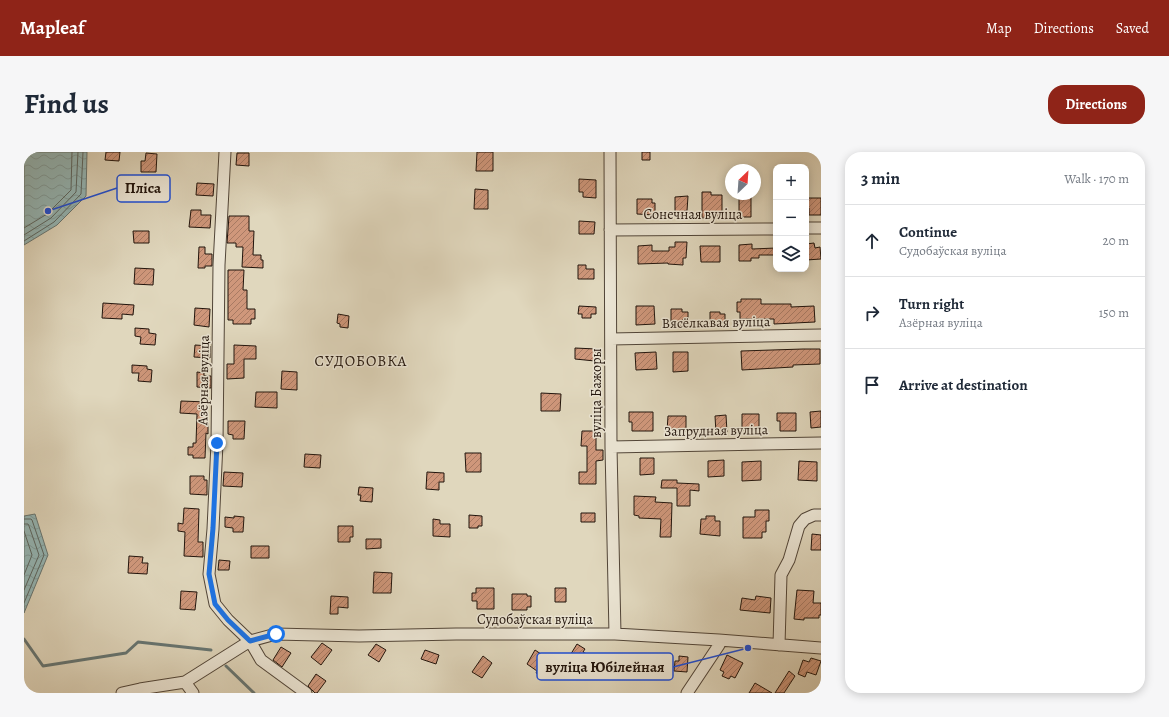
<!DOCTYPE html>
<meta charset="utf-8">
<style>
body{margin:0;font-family:Alegreya,serif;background:#f6f6f7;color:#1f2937}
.controls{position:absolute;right:12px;top:12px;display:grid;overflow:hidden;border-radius:8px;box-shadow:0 2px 10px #0003}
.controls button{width:36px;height:36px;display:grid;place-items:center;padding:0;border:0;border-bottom:1px solid #e0e1e3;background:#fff;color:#1f2937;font:20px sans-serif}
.compass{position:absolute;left:701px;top:12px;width:36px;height:36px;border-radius:50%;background:#fff;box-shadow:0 2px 10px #0003;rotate:25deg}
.stop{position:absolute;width:12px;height:12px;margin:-9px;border:3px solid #1a73e8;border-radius:50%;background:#fff}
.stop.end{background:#1a73e8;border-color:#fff;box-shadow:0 1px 4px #0008}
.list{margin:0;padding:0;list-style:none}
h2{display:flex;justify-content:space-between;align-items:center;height:52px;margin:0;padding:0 16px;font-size:17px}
h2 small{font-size:13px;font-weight:400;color:#747a83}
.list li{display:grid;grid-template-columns:26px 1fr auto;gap:12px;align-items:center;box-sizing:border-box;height:72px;padding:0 16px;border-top:1px solid #e0e1e3}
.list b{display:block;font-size:15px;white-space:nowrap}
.list p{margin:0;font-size:13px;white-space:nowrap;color:#747a83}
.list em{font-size:13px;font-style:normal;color:#747a83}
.icon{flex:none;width:22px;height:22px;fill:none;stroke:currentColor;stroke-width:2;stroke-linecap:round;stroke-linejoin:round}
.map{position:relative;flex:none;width:797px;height:541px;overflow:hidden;border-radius:16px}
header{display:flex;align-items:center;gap:24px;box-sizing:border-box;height:56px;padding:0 20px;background:#8f2418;color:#fff}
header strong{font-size:19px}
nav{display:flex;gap:22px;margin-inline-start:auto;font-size:14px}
.intro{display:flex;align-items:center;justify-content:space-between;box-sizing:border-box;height:96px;padding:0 24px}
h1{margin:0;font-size:28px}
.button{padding:10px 18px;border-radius:16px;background:#8f2418;color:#fff;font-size:14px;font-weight:700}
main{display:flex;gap:24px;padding:0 24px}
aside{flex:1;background:#fff;border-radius:16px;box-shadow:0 2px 10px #0003}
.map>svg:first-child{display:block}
.water{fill:url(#water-waves);stroke:#677673}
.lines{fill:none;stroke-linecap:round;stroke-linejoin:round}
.shore{stroke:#5b6662;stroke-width:1}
.stream{stroke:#677673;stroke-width:3}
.building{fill:url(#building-hatch);stroke:#21140c}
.minor-casing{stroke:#514538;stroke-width:13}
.minor{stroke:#ebe5d4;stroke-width:11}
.route{stroke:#1a73e8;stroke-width:5}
.labels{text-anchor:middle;stroke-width:3;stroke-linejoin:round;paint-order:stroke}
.street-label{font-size:14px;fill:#21140c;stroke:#ebe5d4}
.neighbourhood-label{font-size:15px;letter-spacing:1px;fill:#21140c;stroke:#ebe5d4}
.leader{fill:none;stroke:#1d4ed8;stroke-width:1.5}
.callout-dot{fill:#1d4ed8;stroke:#ebe5d4;stroke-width:1.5}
.callout{fill:#ebe5d4;stroke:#1d4ed8;stroke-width:1.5}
.callout-label{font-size:15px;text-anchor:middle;font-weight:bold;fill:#21140c}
</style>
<header>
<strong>Mapleaf</strong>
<nav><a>Map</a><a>Directions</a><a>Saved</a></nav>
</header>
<div class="intro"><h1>Find us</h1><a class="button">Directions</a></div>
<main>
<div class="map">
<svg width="797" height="541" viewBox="0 0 797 541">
<defs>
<pattern id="water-waves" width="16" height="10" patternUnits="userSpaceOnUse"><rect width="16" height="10" fill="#95b8b8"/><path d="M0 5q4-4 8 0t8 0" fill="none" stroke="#809d9d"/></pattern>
<pattern id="building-hatch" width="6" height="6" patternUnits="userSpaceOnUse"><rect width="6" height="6" fill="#cf977b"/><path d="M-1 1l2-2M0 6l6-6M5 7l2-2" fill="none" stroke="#a87a63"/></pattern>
</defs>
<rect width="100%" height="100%" fill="#e0d7bd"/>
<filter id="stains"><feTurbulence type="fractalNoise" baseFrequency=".005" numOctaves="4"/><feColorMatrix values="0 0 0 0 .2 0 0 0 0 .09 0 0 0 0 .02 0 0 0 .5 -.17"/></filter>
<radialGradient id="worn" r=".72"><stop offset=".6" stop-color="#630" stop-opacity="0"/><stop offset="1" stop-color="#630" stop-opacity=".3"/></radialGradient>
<!-- water -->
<path class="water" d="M0,0H63L62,44L33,73L0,93Z
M11,362L24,403L0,461V364Z"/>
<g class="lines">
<!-- shore -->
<path class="shore" d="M0,76L23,62L47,38L48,0
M0,83L27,66L52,40L54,0
M0,89L30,70L57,42L59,0
M0,367H7L8,368L20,403L0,451
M0,372H4L5,374L15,403L0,438
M0,379L8,403L0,423"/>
<!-- stream -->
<path class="stream" d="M0,487L19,514L102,501L114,490L187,498
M202,514L230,541"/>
</g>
<!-- building -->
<path class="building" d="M82,0H96L95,9L81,8Z
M453,0H469V19H452Z
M618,0H626V8H618Z
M122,1L133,2L132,20H117V9H121Z
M213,1H225V14L212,13Z
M555,27L572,28V46L559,45V40H555Z
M173,31L190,32L189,44L172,43Z
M451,37L464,38V57H450Z
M678,40H687V43H698V64H687V66H678Z
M715,43H727V65H715Z
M664,44L663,59H660V64H651V45Z
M782,46H797V63H785V56H782Z
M613,47H628V51H631V63L613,62Z
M167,58H177V63H187L186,76L165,75Z
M205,64H225V79H230L229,103H237V108H239V116L218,115L219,95H212V91H203Z
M555,69L571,70L570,82H555Z
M109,79H125V91H110Z
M651,90H663L662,106H659V113L644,112V111L614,112V94L628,93V99H645V95H651Z
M790,91L791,96L796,95L797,107L782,108V92Z
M728,92V97L752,96V103H735V106H727V109H715V93Z
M676,94H696V110H677Z
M175,95H181V102H188V114H181V116H174Z
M554,113H562V117H570V127H554Z
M111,116L130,117L129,133L110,132Z
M204,118H220L219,138H223V157H231V167H227V172H209V168H204Z
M717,147H737V152H767V155L790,154L791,170L750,172V167H716V160H713V150H717Z
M79,151L110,153L109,163L98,162V167L78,166Z
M555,154L572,155V162H567V166H558V162H554Z
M612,154H630L631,172L612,173Z
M171,156L186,157L185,175L170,173Z
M647,157H658V160H664V167H659V173L647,174Z
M686,160H696V162H701V170H696V172H686Z
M314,162L325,164L324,176L316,175V172L313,171Z
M111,176L125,177V181L132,182L131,193L116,192L117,185L111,184Z
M171,193L186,194V206L170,205Z
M210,193L232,194V207H220V226L203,227V212H210Z
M551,196L572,197L571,209L551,207Z
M779,197H796V212L769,213V215L718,218L717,199Z
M632,200L633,217L612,218L611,201Z
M649,200H664V219L649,220Z
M108,213L123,214V217L128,218L127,230L114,229L115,221H108Z
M258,219L273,220V238L257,237Z
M173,220L180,221V224H187V236L173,235Z
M232,240H253V256L231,255Z
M517,241L537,242L536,259H517Z
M157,249L183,250L182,271H184V282L182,281L181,306H169V303H164V295H169V291H172L173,262L156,261Z
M797,259V275L787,276L786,260Z
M605,260H629V279H608V270H605Z
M753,261H772V279H756V269H753Z
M718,262H735V277L718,278Z
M702,263L703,280L692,281L691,264Z
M644,264H662V279H643Z
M204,269H221L220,287H209V283L204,282Z
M558,279H572V298H579V308L572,309V332H555V320H563V294H557Z
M441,301H457V320H442Z
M281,302L297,303L296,316L280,315Z
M616,306H630V322L616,323Z
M700,308V324L684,325V309Z
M737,309V328L718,329V310Z
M775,309L793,310V329L774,328Z
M200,320L219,321L218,335L199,334Z
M403,320L420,321V330H415V338L402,337Z
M166,324H180V328H183V343L166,342Z
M638,328H653V331L675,332V339L666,338V354H653V336H637Z
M335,335L349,336L348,350L336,349L337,343H334Z
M610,344L632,345L631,350L648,351L647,385H636L637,367L615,366V364L610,363Z
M160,356L175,357L174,390H179V405L160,404L161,380L154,379V371L159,372Z
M731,358H745V369H742V380H738V386H719V365H731Z
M557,361H571V370H557Z
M445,363L458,364V374H454V376H445Z
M210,364L220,365L219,380H209V376L201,375V365L210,366Z
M682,364H691V369H696V384L676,382L677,367H682Z
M409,367L416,368V372H426V385L409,384Z
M314,374H329V385H326V390H314Z
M788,382L797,383V398H787Z
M342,387H357V396L342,397Z
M227,394H245V406H227Z
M105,404L119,405L118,411H124L123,422L104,421Z
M195,408L206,409L205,418H194Z
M350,420L368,421L367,441H349Z
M452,436H470V457H453V449H448V441H452Z
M531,436H542V450H531Z
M773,438L790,439L789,451H797V463H795V466H780V468L770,467Z
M157,439L173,440L171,458L156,457Z
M488,442H503V444H507V455H503V458H488Z
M307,444L324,445V456L314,455V462H306Z
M732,444L747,446L746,461L716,458L718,446L731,448Z
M298,491L308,498L297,513L287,505Z
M352,492L362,498L355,510L344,503Z
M553,492L561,497L559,500L579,511L571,526L555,517L558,513L545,505Z
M257,495L267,501L258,515L249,508Z
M401,498L415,503L412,512L397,507Z
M511,498L529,510L520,525L512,521L513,519L503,512Z
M703,503L719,511L711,526L707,524L705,527L698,524L700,520L696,518Z
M459,504L468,511L458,526L448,520Z
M655,504L664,505L663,520L650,519L651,509H655Z
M787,506L797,509L792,523L783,520L781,525L774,522L779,508L785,510Z
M765,519L771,524L760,541H751Z
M292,522L302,529L293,541H291L284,534Z
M731,531L748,541H725Z"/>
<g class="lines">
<!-- minor casing -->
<g class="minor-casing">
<path id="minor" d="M201,0L195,113L193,291L189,377L185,422L191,452L204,468L226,489L237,508L282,541
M586,0L587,295L591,482
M782,76H797
M586,78L752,77
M587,187L797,183
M587,295L797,291
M755,493L757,423L765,408L775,374L781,367L790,363H797
M161,530L169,541
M98,541L116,537L161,530L226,489L252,482L335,484L432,482H591L695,488L797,496
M663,541L695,493V488"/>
</g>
<!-- minor -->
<use href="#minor" class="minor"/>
</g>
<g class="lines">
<!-- route -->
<path class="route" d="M193,291L189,376L185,422L191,452L204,468L226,489L252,482"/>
</g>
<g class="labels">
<!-- street labels -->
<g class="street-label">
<text x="669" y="67">Сонечная вуліца</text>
<text transform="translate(692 170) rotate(-1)" y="5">Вясёлкавая вуліца</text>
<text transform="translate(179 228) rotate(-89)" y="5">Азёрная вуліца</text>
<text transform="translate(572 241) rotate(-90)" y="5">вуліца Бажоры</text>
<text transform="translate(692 278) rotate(-1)" y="5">Запрудная вуліца</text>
<text x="511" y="472">Судобаўская вуліца</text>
</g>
<!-- neighbourhood labels -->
<g class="neighbourhood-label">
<text x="337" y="214">СУДОБОВКА</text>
</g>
</g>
<!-- callouts -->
<path class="leader" d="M24 59L93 36M724 496L649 515"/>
<g class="callout-dot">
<circle cx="24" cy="59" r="4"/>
<circle cx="724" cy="496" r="4"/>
</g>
<g class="callout">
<rect x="93" y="23" width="53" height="27" rx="4"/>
<rect x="513" y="501" width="136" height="27" rx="4"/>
</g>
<g class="callout-label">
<text x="119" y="41">Пліса</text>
<text x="581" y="520">вуліца Юбілейная</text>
</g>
<rect width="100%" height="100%" filter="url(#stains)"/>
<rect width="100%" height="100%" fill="url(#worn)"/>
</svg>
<div class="controls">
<button>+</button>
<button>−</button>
<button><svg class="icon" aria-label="layers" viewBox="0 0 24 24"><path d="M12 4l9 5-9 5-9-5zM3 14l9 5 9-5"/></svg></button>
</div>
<svg class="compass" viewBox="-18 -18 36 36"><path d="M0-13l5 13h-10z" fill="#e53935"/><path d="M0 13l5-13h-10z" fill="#747a83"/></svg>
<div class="stop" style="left:252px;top:482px"></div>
<div class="stop end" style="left:193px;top:291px"></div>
</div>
<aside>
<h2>3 min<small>Walk · 170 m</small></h2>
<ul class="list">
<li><svg class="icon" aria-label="ahead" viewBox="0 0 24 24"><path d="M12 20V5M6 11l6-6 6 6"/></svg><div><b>Continue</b><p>Судобаўская вуліца</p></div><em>20 m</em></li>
<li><svg class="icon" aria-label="right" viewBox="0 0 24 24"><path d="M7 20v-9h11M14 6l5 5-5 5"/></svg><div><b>Turn right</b><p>Азёрная вуліца</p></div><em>150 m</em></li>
<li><svg class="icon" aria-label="arrive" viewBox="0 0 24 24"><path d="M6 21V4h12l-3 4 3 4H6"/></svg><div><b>Arrive at destination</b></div></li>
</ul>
</aside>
</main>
